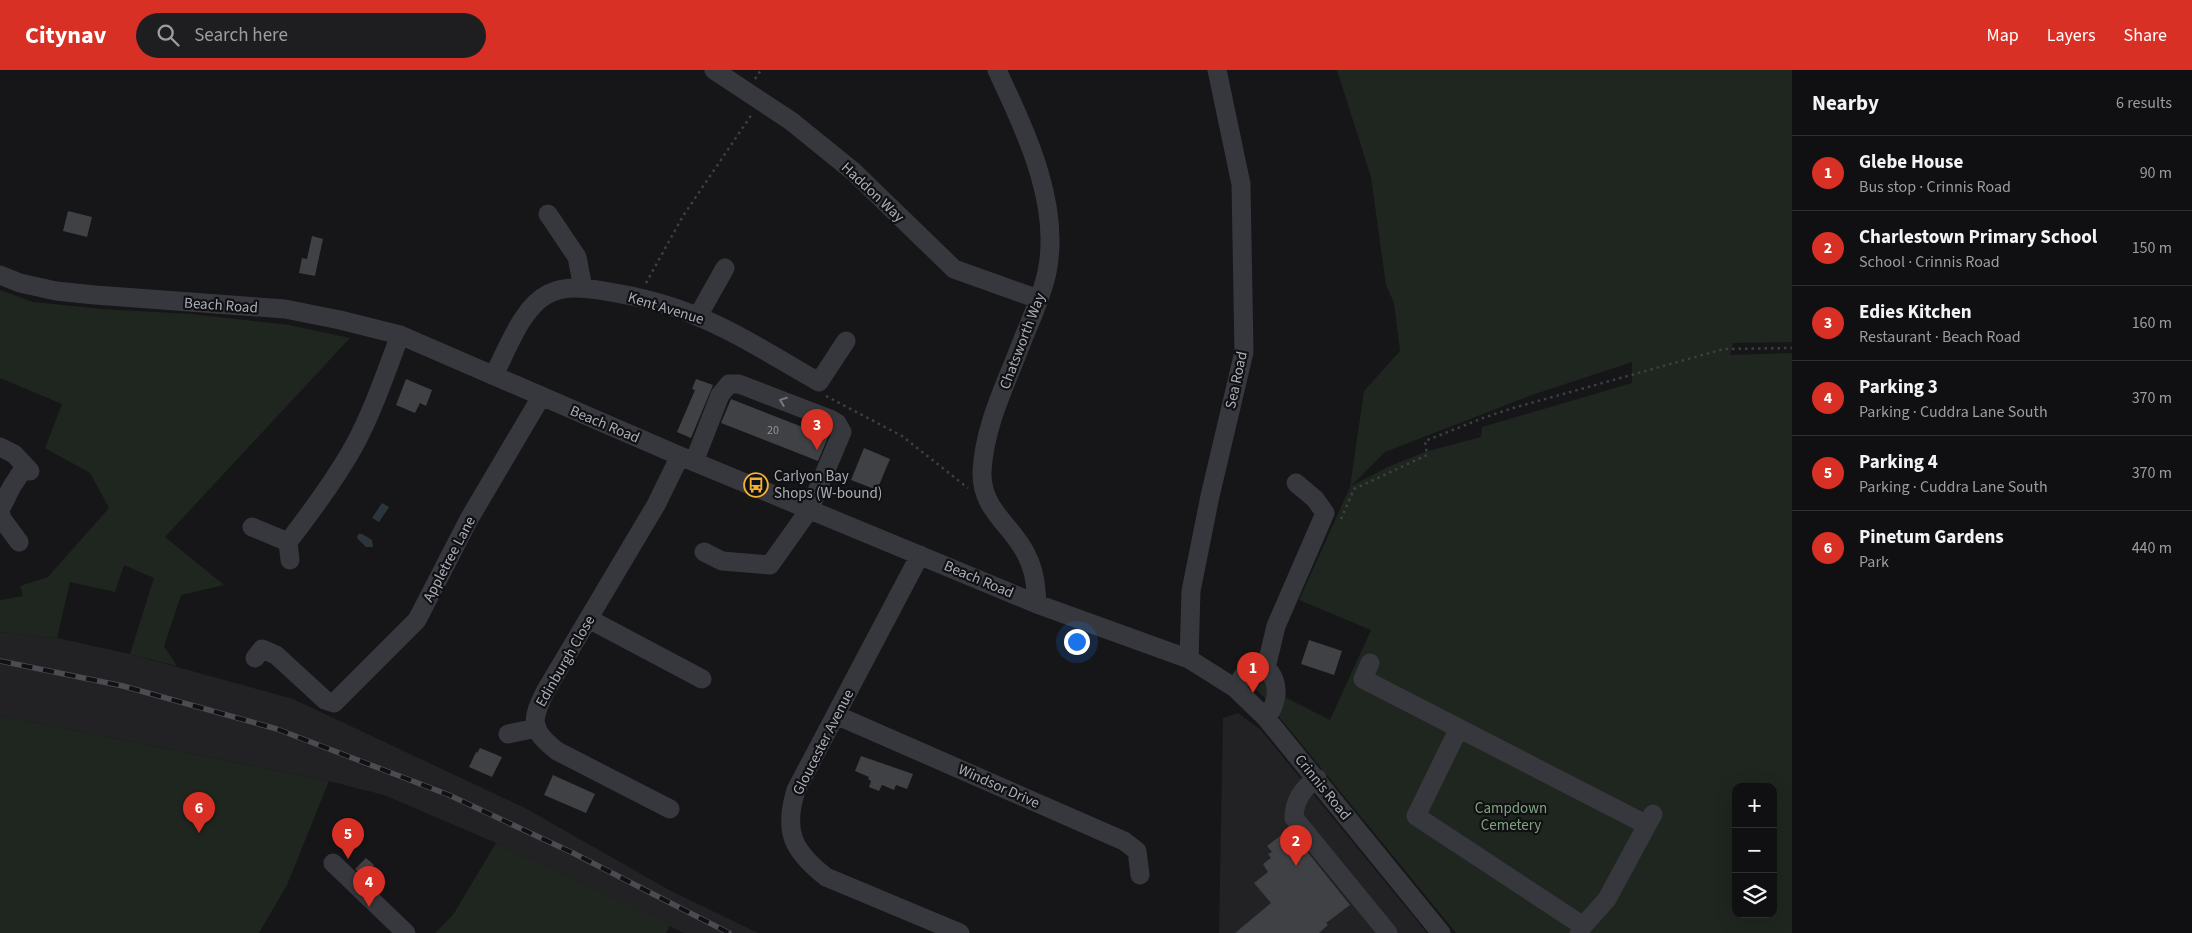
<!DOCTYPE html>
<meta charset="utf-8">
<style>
body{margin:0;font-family:"Source Sans 3",sans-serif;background:#1e1e20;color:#f1f3f6}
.controls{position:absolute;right:15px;bottom:15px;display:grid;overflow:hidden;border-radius:10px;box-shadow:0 5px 20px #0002}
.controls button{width:45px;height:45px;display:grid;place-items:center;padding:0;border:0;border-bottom:1px solid #303032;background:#101012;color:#f1f3f6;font:25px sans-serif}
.you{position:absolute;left:1076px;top:571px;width:18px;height:18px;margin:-12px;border:4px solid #fff;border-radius:50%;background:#1a73e8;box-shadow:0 0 0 8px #1a73e833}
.badge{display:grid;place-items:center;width:32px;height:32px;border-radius:50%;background:#d93025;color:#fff;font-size:16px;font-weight:700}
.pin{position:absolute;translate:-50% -41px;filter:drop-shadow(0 1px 2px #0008)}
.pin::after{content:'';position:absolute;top:26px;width:18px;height:15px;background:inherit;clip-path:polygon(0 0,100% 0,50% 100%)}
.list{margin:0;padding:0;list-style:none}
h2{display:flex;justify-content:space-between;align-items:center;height:65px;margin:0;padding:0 20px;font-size:21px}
h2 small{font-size:16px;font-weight:400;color:#9c9d9f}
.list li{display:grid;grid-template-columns:32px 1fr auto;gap:15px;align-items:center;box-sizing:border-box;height:75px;padding:0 20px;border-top:1px solid #303032}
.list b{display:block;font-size:19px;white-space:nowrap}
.list p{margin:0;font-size:16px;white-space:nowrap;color:#9c9d9f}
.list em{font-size:16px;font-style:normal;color:#9c9d9f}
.icon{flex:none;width:28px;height:28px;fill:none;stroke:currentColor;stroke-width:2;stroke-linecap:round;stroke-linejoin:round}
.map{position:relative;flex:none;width:1792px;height:863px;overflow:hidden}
header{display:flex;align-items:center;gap:30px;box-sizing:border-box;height:70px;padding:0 25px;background:#d93025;color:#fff}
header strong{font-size:24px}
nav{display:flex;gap:28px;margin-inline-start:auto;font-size:18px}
.search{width:350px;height:45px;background:#1e1e20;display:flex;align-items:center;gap:12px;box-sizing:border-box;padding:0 18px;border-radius:28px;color:#9c9d9f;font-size:19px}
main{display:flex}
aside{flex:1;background:#101012}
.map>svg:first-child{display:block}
.built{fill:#222225}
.green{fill:#1e261f;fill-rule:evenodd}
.water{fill:#2c353c}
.building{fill:#404145}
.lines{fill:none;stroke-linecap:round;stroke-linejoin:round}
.path{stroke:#3d3f44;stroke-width:2.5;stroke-dasharray:2.5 4;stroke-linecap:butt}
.minor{stroke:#37383d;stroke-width:19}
.rail-casing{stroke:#4a4c52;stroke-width:5.5}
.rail{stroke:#111113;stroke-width:4;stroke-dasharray:11;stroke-linecap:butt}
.oneway{stroke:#757881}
.labels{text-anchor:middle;stroke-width:4.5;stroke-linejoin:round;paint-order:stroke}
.number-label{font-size:12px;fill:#8e929b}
.street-label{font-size:15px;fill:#a8adb8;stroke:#111113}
.poi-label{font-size:15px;fill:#a8adb8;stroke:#111113;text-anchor:start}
.park-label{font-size:15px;fill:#7fa381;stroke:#111113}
</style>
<header>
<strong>Citynav</strong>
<div class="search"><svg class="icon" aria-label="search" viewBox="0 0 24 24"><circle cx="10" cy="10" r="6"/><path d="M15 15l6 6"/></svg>Search here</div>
<nav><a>Map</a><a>Layers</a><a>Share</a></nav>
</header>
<main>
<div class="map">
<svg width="1792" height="863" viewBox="0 0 1792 863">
<rect width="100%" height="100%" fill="#161618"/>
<!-- built -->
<path class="built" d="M0,562L57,568L130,584L293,629L525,738L671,821L758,863H684L496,773L384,725L329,711L0,646Z
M1238,643L1261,660L1427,863H1219L1223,648Z"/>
<!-- green -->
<path class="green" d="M1337,0H1792V272L1733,273L1730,285L1792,283V863H1456L1276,643L1279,624L1330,650L1371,560L1299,530L1350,417L1364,321L1400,281L1394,233L1386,215L1371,107ZM1632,292V313L1482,357L1481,367L1428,381L1390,396L1351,416L1385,382L1529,326ZM1736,717H1773V844H1736Z
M0,220L33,232L102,239L191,244L289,255L350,268L165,467L224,515L181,525L164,576L177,596L130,584L154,508L124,495L115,522L70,512L57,568L0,562V530L23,526L20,516L48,507L109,438L90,403L45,378L62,334L0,308Z
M1261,609L1269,613L1267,630L1250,614Z
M0,646L329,711L287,815L259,863H0Z
M496,773L670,855L666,863H435L453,845Z"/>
<!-- water -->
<path class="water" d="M382,433L389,437L379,452L372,448Z
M358,464H362L372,470L373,477H366L357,468Z"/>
<!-- building -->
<path class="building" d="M68,141L92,147L87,167L63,161Z
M312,166L323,169L315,206L299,203L302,188L307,189Z
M406,309L432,320L426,336L420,333L415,343L396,335Z
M696,309L713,315L691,368L677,362L695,320L692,319Z
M731,329L828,367L818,391L721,353Z
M864,378L890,389L877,420L851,410Z
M1309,570L1342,581L1334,605L1301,594Z
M480,678L502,687L492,707L469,697L476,682L477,683Z
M861,686L913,704L907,719L896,715L894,720L882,715L879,721L869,717L871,711L868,709L869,707L855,701Z
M553,705L595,724L586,743L544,725Z
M1289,759L1350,835L1326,853L1328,855L1319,863H1235L1271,833L1254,813L1268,802L1263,794L1271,788L1268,784L1272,782L1267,776Z
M366,788L374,795L364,807L355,799Z"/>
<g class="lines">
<!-- path -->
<path class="path" d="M755,9L761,0
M646,213L683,146L752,44
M826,326L902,366L968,418
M1341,449L1354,419L1427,385L1425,371L1483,348L1513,338L1724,279L1792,278"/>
<!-- minor -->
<path class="minor" d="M714,0L791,51L854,102L954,199L1038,229
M997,0C1025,61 1061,133 1047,202C1041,231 1026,259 1016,287C1001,324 984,361 982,402C981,441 1013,455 1027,486C1035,502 1036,517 1037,534
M548,144L577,187L583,218
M0,205L20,213L56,221L95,225L285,239L340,250L400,265L680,386L1037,534L1189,589L1235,618L1266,648L1441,863
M698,246L725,198
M494,305C507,280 522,237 548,224C565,215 586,218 604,221C636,226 669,234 699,247C740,264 780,290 819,312L846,271
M0,377L14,384L30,401
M694,392L720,325L729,314H739L830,349L837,353L842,362L809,440L770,495L722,491L704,482
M0,440L11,418L25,396
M0,441L2,449L19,472
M252,457L288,472
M288,472C312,441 335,410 354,376C373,341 386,302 400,265
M288,472L290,490
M920,485L796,720C783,762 793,781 826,807L960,863
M589,549L702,609
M255,588L262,579L276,585L325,630L334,633L417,550L469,449L541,327
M1189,589L1191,521L1210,426L1244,282L1241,114L1217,0
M1370,593L1363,609L1647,755
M1235,618L1243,606L1266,598L1276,556L1325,443L1315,429L1296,413
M836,645L1124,771L1137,781L1140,805
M1266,648C1277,634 1280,617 1270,602
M1459,658L1416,746L1583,856
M508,664L537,658
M1317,708C1303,718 1294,730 1294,748L1388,863
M670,739L557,681C529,659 531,650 546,620L656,435L680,386
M333,793L406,863
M1579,863L1583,856L1607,829L1653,744"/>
<!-- rail casing -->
<g class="rail-casing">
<path id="rail" d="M0,591L123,616L277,659L449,725L573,783L729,863"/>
</g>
<!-- rail -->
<use href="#rail" class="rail"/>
</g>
<!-- one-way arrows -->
<defs><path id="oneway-chevron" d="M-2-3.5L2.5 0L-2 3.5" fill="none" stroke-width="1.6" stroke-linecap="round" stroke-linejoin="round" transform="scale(1.25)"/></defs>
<use class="oneway" href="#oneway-chevron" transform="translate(783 331) rotate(-159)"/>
<!-- icons -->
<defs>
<g id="bus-ring" transform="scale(1.25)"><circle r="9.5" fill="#111113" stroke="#f2b134" stroke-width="1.5"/><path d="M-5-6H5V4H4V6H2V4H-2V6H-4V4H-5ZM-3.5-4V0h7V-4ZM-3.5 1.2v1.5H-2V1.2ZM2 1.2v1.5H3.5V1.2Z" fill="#f2b134"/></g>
</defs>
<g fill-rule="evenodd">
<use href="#bus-ring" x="756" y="415"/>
</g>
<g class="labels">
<!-- number labels -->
<g class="number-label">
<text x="773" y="364">20</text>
</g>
<!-- street labels -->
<g class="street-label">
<text transform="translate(873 122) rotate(43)" y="5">Haddon Way</text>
<text transform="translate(221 235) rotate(4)" y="5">Beach Road</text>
<text transform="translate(666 238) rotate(17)" y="5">Kent Avenue</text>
<text transform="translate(1022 271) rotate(-69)" y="5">Chatsworth Way</text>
<text transform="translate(1236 310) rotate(-78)" y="5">Sea Road</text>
<text transform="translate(605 354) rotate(23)" y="5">Beach Road</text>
<text transform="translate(449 489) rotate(-62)" y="5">Appletree Lane</text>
<text transform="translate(979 509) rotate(23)" y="5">Beach Road</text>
<text transform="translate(565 591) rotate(-60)" y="5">Edinburgh Close</text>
<text transform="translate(823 672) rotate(-63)" y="5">Gloucester Avenue</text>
<text transform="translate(999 716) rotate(24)" y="5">Windsor Drive</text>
<text transform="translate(1323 717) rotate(51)" y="5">Crinnis Road</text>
</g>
<!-- poi labels -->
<g class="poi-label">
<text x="774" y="411">Carlyon Bay<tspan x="774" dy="17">Shops (W-bound)</tspan></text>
</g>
<!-- park labels -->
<g class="park-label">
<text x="1511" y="743">Campdown<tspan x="1511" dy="17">Cemetery</tspan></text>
</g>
</g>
</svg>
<div class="controls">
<button>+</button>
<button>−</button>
<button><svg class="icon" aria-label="layers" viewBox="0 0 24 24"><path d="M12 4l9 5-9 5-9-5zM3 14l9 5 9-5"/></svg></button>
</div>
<div class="you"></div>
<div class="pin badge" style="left:1253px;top:623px">1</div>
<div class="pin badge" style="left:1296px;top:796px">2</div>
<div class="pin badge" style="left:817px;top:380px">3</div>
<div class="pin badge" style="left:369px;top:837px">4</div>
<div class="pin badge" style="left:348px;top:789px">5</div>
<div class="pin badge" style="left:199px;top:763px">6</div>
</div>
<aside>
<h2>Nearby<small>6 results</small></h2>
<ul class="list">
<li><span class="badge">1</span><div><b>Glebe House</b><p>Bus stop · Crinnis Road</p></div><em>90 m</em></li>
<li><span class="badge">2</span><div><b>Charlestown Primary School</b><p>School · Crinnis Road</p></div><em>150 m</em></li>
<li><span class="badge">3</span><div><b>Edies Kitchen</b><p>Restaurant · Beach Road</p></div><em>160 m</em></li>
<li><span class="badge">4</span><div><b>Parking 3</b><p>Parking · Cuddra Lane South</p></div><em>370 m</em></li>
<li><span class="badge">5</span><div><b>Parking 4</b><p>Parking · Cuddra Lane South</p></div><em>370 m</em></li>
<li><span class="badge">6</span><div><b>Pinetum Gardens</b><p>Park</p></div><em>440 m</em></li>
</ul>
</aside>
</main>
